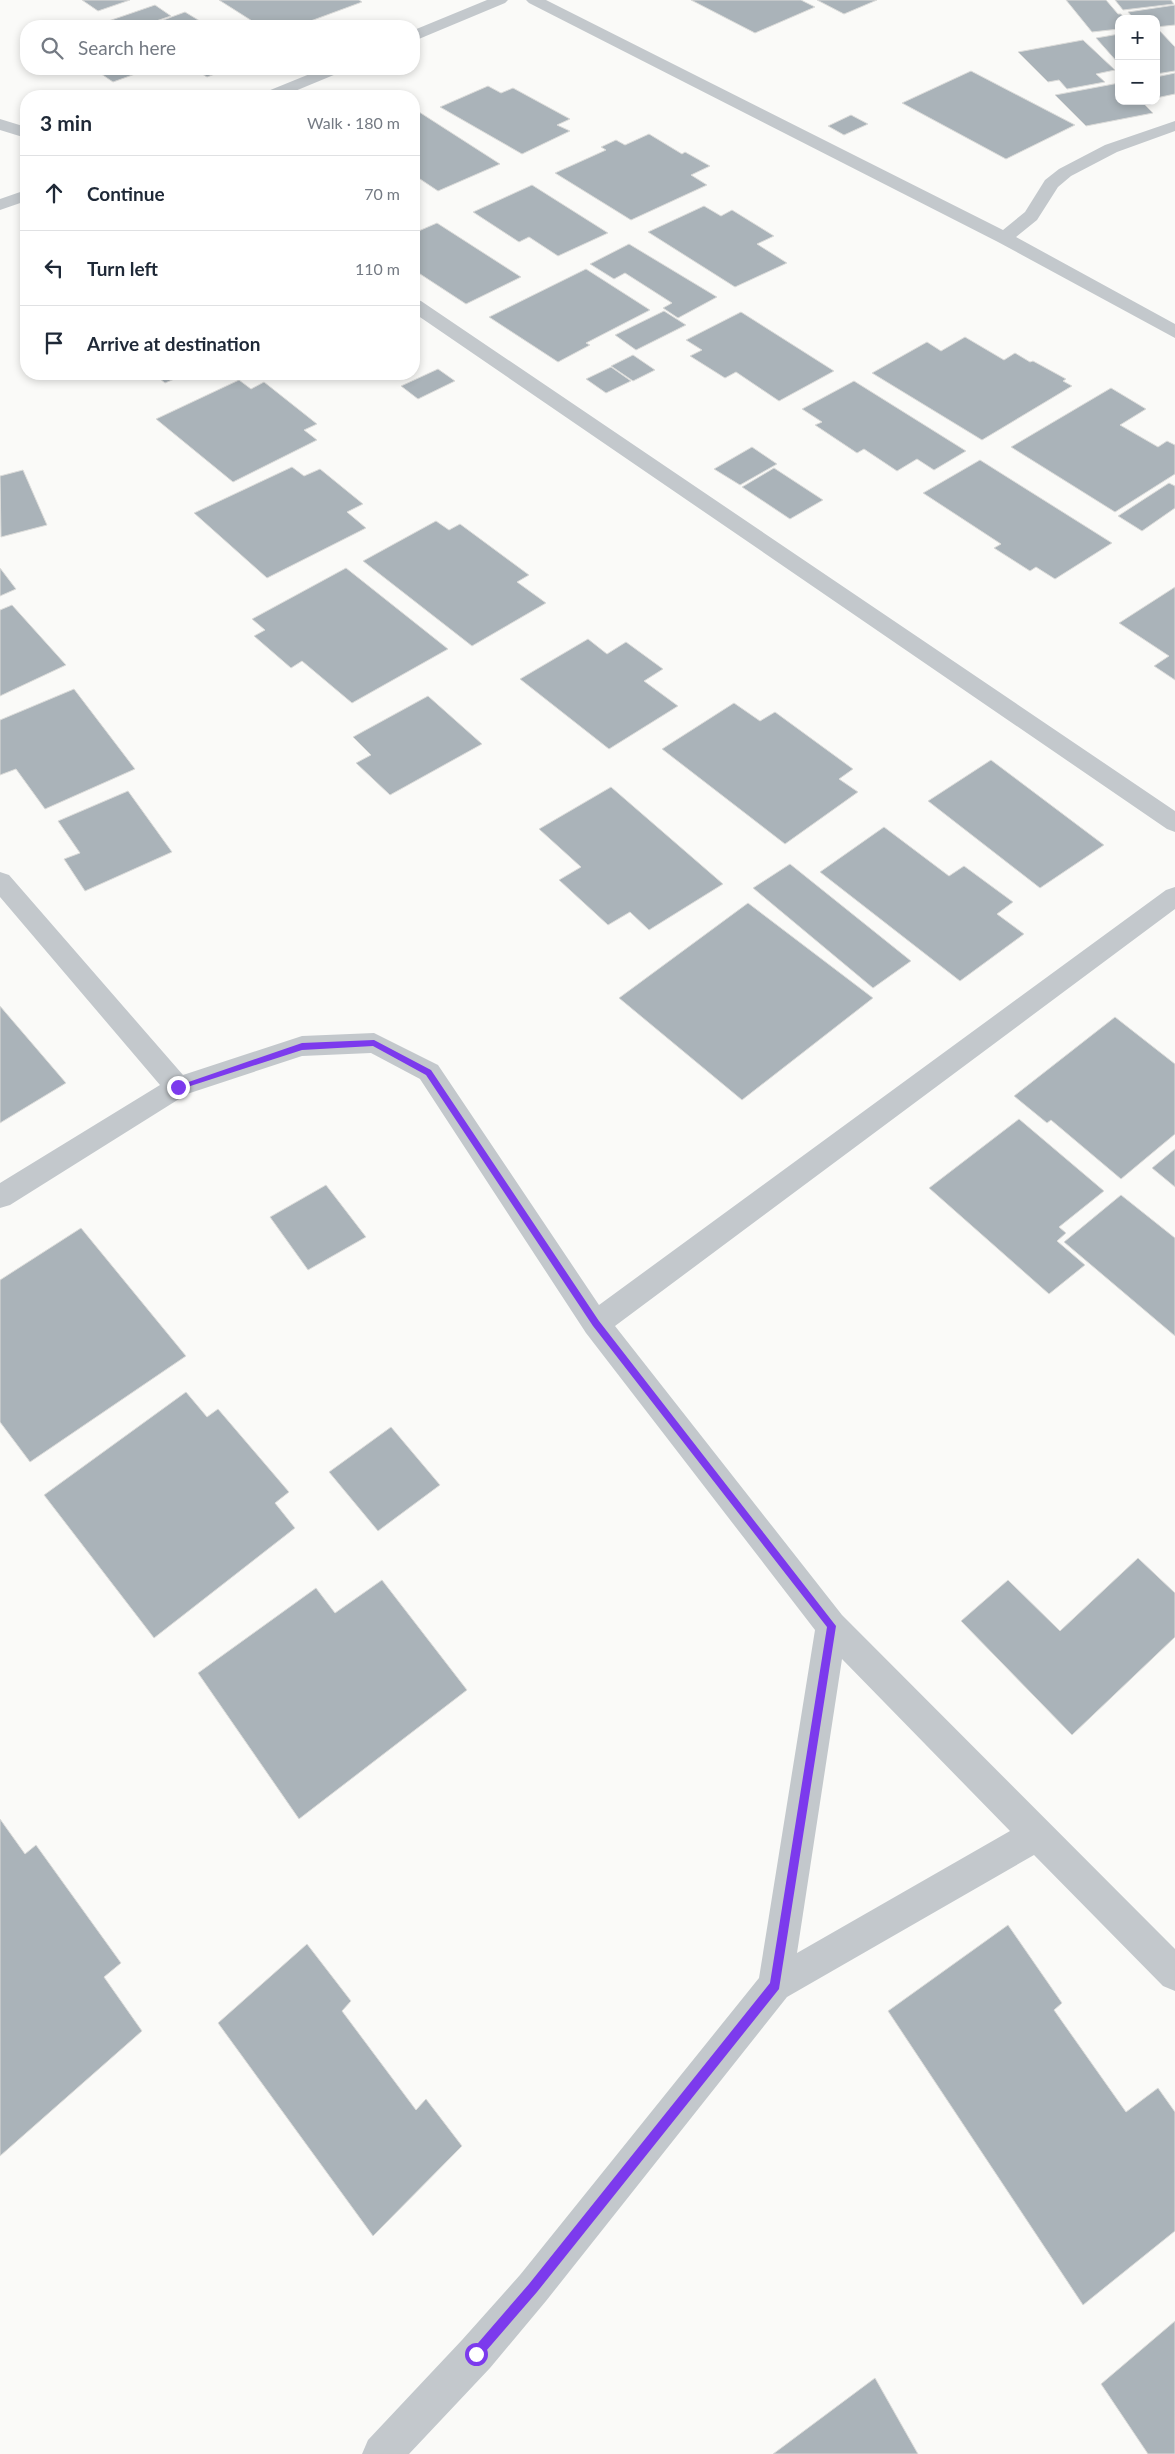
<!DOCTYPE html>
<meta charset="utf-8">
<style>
body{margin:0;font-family:Lato,sans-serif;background:#f2f2f3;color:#1f2937}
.controls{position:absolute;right:15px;top:15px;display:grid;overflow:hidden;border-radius:10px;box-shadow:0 2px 8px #0003}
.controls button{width:45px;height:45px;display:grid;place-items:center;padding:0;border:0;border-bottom:1px solid #e0e1e3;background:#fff;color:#1f2937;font:25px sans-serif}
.stop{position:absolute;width:15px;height:15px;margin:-11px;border:4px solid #7c3aed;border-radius:50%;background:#fff}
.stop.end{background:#7c3aed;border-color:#fff;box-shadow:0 1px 5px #0008}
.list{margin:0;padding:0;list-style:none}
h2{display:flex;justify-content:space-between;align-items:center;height:65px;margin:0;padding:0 20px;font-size:21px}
h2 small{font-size:16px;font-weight:400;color:#747a83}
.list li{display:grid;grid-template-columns:32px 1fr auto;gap:15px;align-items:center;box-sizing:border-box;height:75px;padding:0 20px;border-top:1px solid #e0e1e3}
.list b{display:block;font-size:19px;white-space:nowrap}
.list em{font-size:16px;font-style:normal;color:#747a83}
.icon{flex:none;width:28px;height:28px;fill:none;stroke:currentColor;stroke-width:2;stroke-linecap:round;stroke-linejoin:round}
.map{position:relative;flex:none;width:1175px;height:2454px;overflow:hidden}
.search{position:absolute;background:#fff;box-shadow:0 2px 8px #0003;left:20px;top:20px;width:400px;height:55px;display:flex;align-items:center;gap:12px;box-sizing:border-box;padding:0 18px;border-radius:20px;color:#747a83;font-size:19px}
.panel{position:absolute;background:#fff;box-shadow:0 2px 8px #0003;left:20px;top:90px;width:400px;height:290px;border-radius:20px}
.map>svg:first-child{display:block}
.building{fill:#aab3b9;stroke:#dcdcda}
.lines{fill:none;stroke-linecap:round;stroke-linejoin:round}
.street{fill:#c3c8cc;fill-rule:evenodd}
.route{fill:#7c3aed}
</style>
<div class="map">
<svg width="1175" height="2454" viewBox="0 0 1175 2454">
<rect width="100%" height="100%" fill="#fafaf8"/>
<!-- building -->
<path class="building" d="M82,0H130L98,11Z
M219,0H359L362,2L297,26H260Z
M691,0H801L815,7L755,33Z
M817,0H877L844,14Z
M1066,0H1106L1118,14H1121L1125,19H1119V29L1092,32Z
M1115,0H1171L1174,4L1123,10Z
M155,5L171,16L141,26H94Z
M1175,5V25L1156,27V19H1134L1128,12Z
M185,12L208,26H147Z
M1156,29H1158L1175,47V71L1156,74Z
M1119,34V64L1096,38Z
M1083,40L1115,70L1096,74L1105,82L1067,89L1059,80L1048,82L1018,52Z
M94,69H149L113,82Z
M194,69H228L207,77Z
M971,71L1075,125L1006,159L902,103Z
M1175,73V94L1156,98V77Z
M1119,83V101H1141L1153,113L1086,126L1055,95Z
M488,86L501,93L513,88L570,119L557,125L570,131L522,154L440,107Z
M416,110L500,164L438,191L414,175V111Z
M851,115L868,124L844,135L828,126Z
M649,134L682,154L685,152L710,166L691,175L707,185L631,220L555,173L606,150L601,147L616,140L625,145Z
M532,185L608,233L558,256L529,237L519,242L473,212Z
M704,206L721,216L732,210L774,236L757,244L787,263L735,287L648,232Z
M437,223L521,277L466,304L414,270V233Z
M629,244L717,297L678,318L663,308L672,303L625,273L614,279L590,264Z
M586,269L650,310L586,343L590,345L558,362L489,317Z
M664,311L686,325L636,350L615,335Z
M741,312L834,371L779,401L736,372L725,378L690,356L702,350L686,340Z
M965,337L1004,360L1015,353L1030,362L1033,361L1066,379L1063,381L1072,386L982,440L872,373L927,342L941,351Z
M633,355L655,370L633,381L611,366Z
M611,367L631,381L606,393L586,379Z
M438,369L455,381L418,399L401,386Z
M154,374H186L165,383Z
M239,380L251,389L264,382L317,424L304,430L317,440L233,482L156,419Z
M854,381L966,451L934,470L917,459L897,471L864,449L857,453L815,425L822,422L802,409Z
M1111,388L1146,409L1120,425L1158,447L1167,441L1175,445V474L1115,512L1011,447Z
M752,447L777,464L740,485L714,469Z
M980,460L1112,543L1055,579L1036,567L1030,571L994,548L1001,544L923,493Z
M292,467L304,476L320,469L363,504L347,512L366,528L267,578L194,513Z
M774,468L823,500L790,519L742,487Z
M23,470L47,525L1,537L0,476Z
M1169,483L1175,486V508L1142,531L1118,516Z
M436,521L449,530L460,524L529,575L517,582L546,603L472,646L363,561Z
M0,568L16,589L0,596Z
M346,568L448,649L352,703L302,661L291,668L254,636L265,630L252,619Z
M1175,587V680L1154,666L1169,656L1119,623Z
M12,605L66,665L0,696V610Z
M588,639L607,654L626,642L663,669L644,681L678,706L609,749L520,679Z
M74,689L135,769L45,809L16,769L0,775V720Z
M428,696L482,744L390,795L356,763L371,755L353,737Z
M734,703L760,721L775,712L853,769L839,779L858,792L785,844L662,749Z
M991,760L1104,845L1040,888L928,801Z
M611,787L723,884L649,930L630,912L608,925L559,880L581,867L539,829Z
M128,791L172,852L85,891L64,859L80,853L58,821Z
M884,827L949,876L964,866L1013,902L997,914L1024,934L960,981L820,872Z
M790,864L911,961L873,988L753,888Z
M748,903L873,998L742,1100L619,998Z
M0,1006L66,1083L0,1123Z
M1115,1017L1175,1064V1134L1121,1179L1051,1120L1047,1123L1014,1096Z
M1019,1119L1104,1191L1059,1227L1066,1233L1057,1241L1085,1265L1049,1294L929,1188Z
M1175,1149V1187L1152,1168Z
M326,1185L366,1237L308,1270L270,1217Z
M1121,1195L1175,1238V1336L1064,1242Z
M81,1228L186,1356L30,1462L0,1422V1280Z
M186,1392L207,1417L218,1409L289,1492L275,1503L295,1528L154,1638L44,1495Z
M391,1427L440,1485L378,1531L329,1472Z
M1138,1558L1175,1593V1637L1072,1735L961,1621L1008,1580L1060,1631Z
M382,1580L467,1690L299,1819L198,1673L316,1588L335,1613Z
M0,1819L25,1854L36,1845L121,1963L104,1977L142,2031L0,2156Z
M1008,1925L1062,2003L1054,2010L1126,2112L1158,2088L1175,2112V2231L1083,2305L888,2011Z
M307,1944L351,2001L342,2011L416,2110L426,2099L462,2146L373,2236L218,2023Z
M1175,2321V2454H1148L1101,2384Z
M875,2378L918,2454H773Z"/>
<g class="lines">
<!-- street -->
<path class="street" d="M487,0H508L505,3L414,41V30Z
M526,0H546L1003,230L1025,212L1045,180L1059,169L1105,145L1175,121V131L1117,152L1071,176L1058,187L1037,220L1016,237L1175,324V338L998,242L529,3Z
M322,69H343L341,72L283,96H261L263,93Z
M0,119L26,127V138L0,130Z
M26,190V201L0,210V199Z
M414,299L421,301L1175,811V832L1167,829L414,313Z
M0,872L9,875L183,1075L302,1036L374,1033L438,1065L599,1305L1166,890L1175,887V909L615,1326L842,1615L1175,1949V1991L1163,1986L1034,1855L787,1997L546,2301L490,2368L409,2454H362L368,2440L462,2340L520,2275L759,1978L815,1630L586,1333L420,1079L371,1053L302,1056L187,1094L10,1205L0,1208V1183L160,1085L0,897ZM842,1659L1010,1831L797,1953Z"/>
</g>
<!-- route -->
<path class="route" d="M374,1040L431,1070L599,1321L836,1626L779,1989L537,2292L480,2358L476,2360L472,2358V2350L529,2284L770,1983L827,1627L593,1326L426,1075L373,1046L302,1050L178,1090L174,1087L302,1043Z"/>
</svg>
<div class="controls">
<button>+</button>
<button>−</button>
</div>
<div class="stop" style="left:476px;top:2354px"></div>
<div class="stop end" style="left:178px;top:1087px"></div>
<div class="search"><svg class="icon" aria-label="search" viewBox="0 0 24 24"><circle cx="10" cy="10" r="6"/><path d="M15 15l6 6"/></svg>Search here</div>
<section class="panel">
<h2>3 min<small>Walk · 180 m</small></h2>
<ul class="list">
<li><svg class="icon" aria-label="ahead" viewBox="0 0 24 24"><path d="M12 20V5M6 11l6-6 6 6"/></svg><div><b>Continue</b></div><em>70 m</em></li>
<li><svg class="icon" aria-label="left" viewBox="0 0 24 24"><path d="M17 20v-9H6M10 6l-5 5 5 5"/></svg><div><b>Turn left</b></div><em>110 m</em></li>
<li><svg class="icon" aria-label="arrive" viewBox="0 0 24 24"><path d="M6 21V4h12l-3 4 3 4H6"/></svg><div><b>Arrive at destination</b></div></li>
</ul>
</section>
</div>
